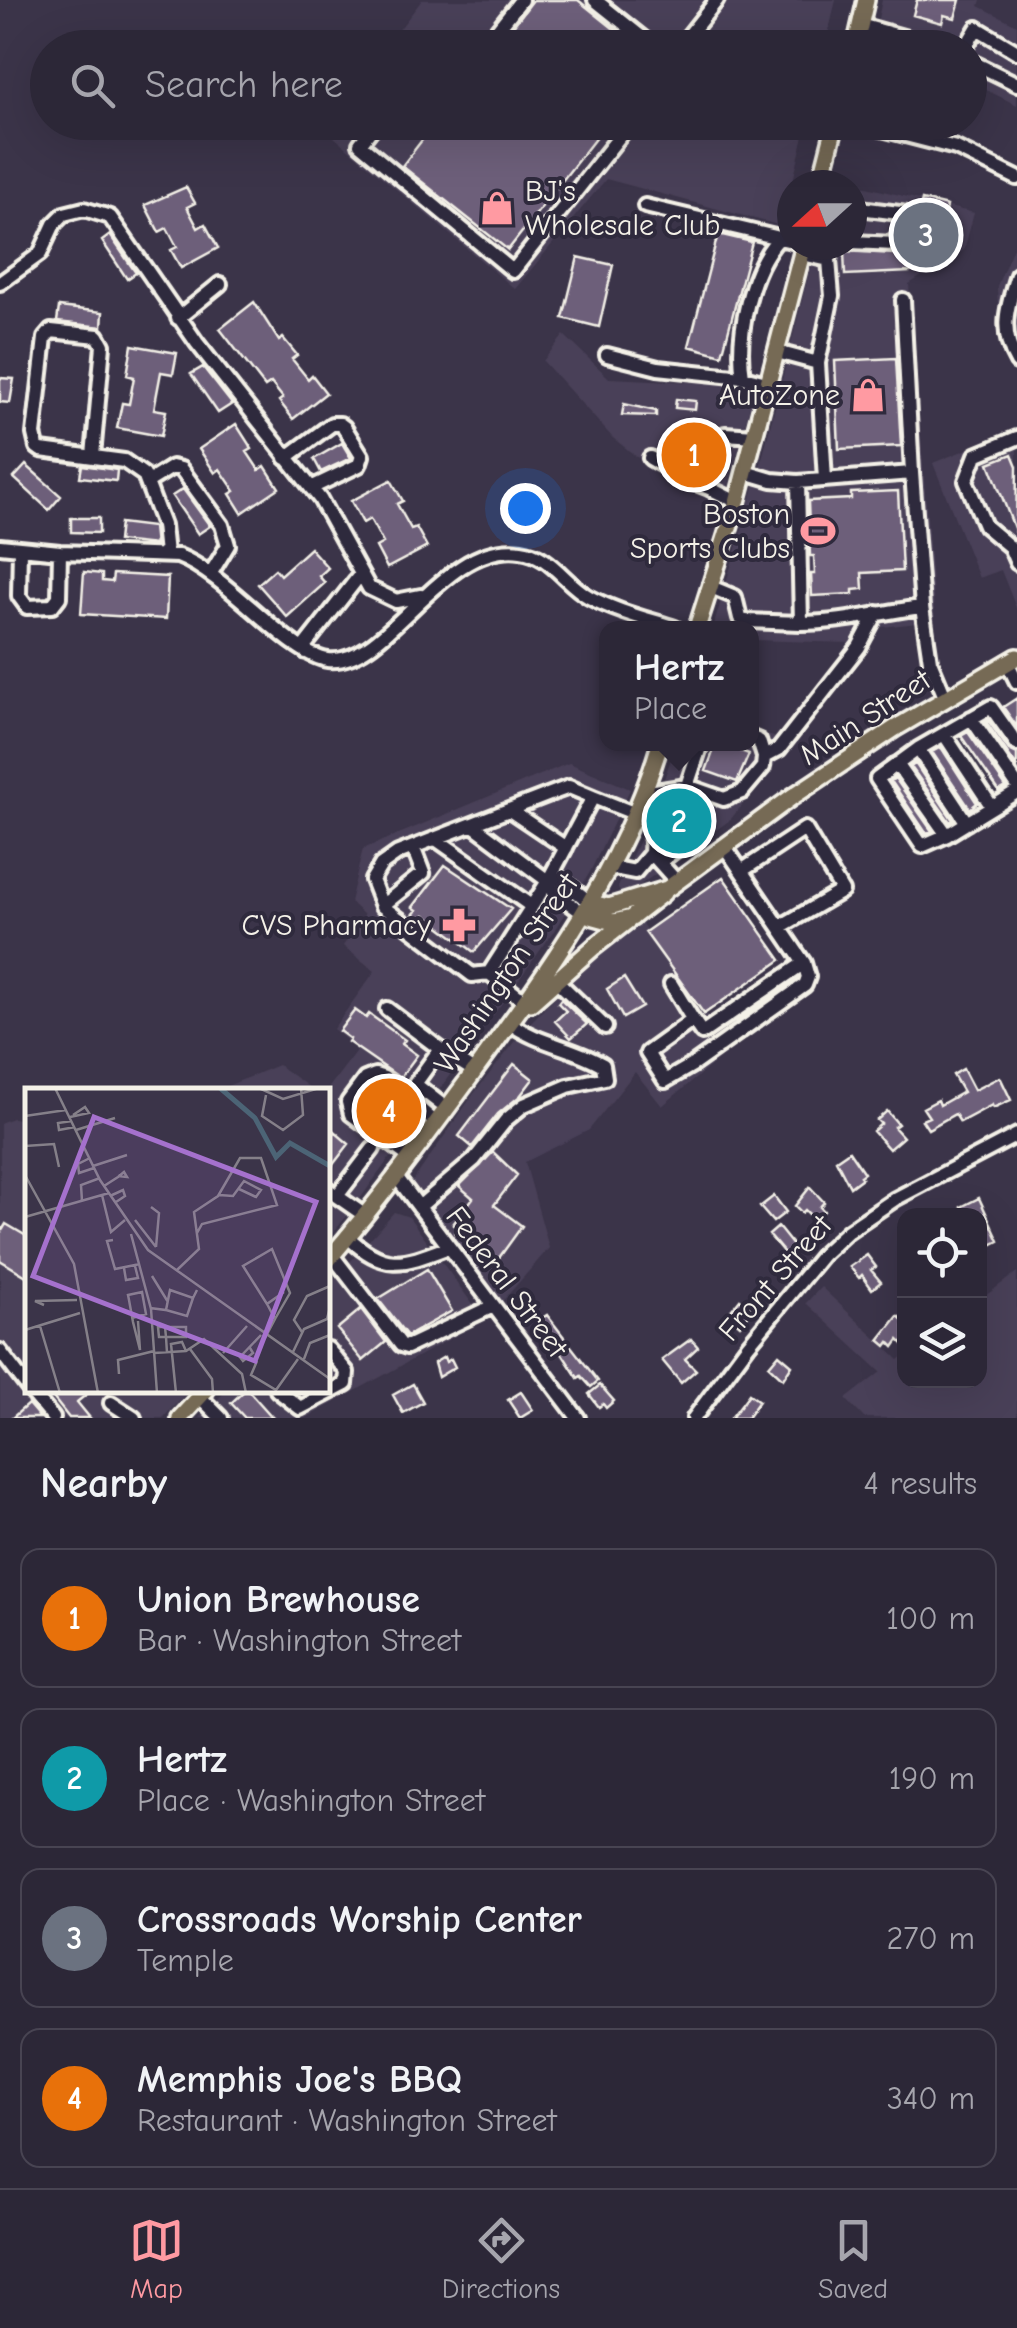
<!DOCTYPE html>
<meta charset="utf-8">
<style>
body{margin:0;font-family:"Comic Neue",sans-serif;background:#342f3f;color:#f1f3f6}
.controls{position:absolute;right:30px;bottom:30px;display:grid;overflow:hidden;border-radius:20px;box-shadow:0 10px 40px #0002}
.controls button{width:90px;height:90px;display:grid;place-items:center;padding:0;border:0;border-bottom:2px solid #484452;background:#2c2737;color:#f1f3f6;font:50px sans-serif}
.compass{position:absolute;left:777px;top:170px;width:90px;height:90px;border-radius:50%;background:#2c2737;box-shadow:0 10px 40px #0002;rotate:249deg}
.you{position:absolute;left:525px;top:508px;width:35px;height:35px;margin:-25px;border:8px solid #fff;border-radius:50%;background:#1a73e8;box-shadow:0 0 0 15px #1a73e833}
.badge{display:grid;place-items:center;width:65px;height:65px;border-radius:50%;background:#ff9aa2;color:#fff;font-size:32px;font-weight:700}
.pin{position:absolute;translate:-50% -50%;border:5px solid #fff;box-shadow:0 2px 10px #0006}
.popup{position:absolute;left:599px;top:621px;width:160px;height:130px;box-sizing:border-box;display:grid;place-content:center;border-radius:20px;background:#2c2737;filter:drop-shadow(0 2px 8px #0005);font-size:32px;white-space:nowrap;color:#a6a5ad}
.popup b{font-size:38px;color:#f1f3f6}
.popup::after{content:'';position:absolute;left:50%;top:100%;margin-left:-20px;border:20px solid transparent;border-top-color:#2c2737}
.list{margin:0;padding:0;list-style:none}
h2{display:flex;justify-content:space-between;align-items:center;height:130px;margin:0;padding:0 40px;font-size:42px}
h2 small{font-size:32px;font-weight:400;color:#a6a5ad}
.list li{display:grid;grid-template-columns:65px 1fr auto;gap:30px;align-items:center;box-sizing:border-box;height:140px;margin:0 20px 20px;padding:0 20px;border:2px solid #484452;border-radius:20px}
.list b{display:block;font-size:38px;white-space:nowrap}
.list p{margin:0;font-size:32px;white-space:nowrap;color:#a6a5ad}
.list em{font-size:32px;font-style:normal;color:#a6a5ad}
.icon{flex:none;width:55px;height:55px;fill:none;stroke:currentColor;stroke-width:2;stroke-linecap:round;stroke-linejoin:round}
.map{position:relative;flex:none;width:1017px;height:1418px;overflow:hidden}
.search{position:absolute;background:#2c2737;box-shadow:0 10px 40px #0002;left:30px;right:30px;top:30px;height:110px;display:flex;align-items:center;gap:25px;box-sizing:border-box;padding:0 35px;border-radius:55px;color:#a6a5ad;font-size:38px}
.sheet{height:770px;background:#2c2737}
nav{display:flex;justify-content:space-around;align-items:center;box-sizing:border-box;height:140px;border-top:2px solid #484452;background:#2c2737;font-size:28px;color:#a6a5ad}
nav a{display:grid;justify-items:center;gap:5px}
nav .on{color:#ff9aa2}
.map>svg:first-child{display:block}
.built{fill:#4a4158}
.building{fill:#6d5e7a;stroke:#f4f1e8;stroke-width:2.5}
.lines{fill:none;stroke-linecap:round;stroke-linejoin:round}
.minor-casing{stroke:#f4f1e8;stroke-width:20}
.major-casing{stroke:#f4f1e8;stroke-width:22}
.minor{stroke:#2f2a3d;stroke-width:12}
.major{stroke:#766a54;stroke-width:15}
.labels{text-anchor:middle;stroke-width:8;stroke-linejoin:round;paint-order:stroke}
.poi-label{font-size:30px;fill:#f4f1e8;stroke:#2f2a3d;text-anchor:end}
.street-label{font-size:30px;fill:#f4f1e8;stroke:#2f2a3d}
.inset-river{fill:none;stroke:#4c6476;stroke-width:5}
.inset-road{fill:none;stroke:#858089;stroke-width:2.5}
.view{fill:#a571cd;fill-opacity:0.15;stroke:#a571cd;stroke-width:5}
.inset-edge{fill:none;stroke:#f4f1e8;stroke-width:5}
</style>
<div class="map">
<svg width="1017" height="1418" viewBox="0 0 1017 1418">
<rect width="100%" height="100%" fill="#3b3449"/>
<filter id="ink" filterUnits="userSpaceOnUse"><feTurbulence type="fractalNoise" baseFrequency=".01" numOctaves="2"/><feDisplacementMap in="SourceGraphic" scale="20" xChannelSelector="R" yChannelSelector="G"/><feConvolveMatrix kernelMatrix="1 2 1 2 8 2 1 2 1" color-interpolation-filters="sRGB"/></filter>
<g filter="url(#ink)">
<!-- built -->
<path class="built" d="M422,0H836L825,47L385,48Z
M882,0H981L979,6L1017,25V105L970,82V48H872Z
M333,122L807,123L782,226L606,179L515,289L327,131Z
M833,179L974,213L964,250L909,284L935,621L882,627L851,643L752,640V628H713L761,463L816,245H852V185H831Z
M1017,238V352L998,307L997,286Z
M564,335L609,378L756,385L724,502L665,479L613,438L543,361Z
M1017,429V610L1001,570L979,578L933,463Z
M752,730L792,743L730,820L629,893L620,892L618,887L656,803L676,744H752Z
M569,763L630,789L590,872L552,934L354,1207L328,1239L327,1090L358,1049L333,1029L375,971L343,946L364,915L350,902L363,849Z
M640,921L731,1049L662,1106L635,1072L589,1130L525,1162L549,1248L500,1304L413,1187V1181L475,1092L531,1022L582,970Z
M278,1065L313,1090H218Z
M12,1118L27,1120L28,1390L188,1391L163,1418H0V1123Z
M394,1212L409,1217L484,1320L306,1418H199L226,1391L328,1390V1287Z
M1017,1272V1418H864L846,1399L881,1372L806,1303L821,1287L899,1360L904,1356V1380H980V1300Z"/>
<!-- building -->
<path class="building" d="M533,0H578L638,48H496Z
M917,0H960L955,18L944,15L942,23L913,15Z
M436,122H608L508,250L402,166Z
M186,187L195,203L187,207L198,228L205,224L218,248L181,268L171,250L177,247L167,228L159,232L145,205Z
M922,200L947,206L935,255L910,272L845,275L844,251L895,254L910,249Z
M718,234L752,242L722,355L689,346Z
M110,235L136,273L127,279L102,241Z
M578,257L613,265L599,327L563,318Z
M254,302L279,341L283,338L297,355L292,359L308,379L312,375L326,393L293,419L279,401L283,398L271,383L265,387L220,329Z
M59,307L103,312L102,327L57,322Z
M132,345L177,353L173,374L161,372L154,409L166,411L161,436L117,428L122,403L129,404L134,377L127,375Z
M896,358L901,446L839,449L835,361Z
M203,367L232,404L218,413L191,374Z
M0,378L14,379L10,403L0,402Z
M676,399L696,401L695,410L675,408Z
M624,404L656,411V416L622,415Z
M236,424L252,449L247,452L259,470L265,466L279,488L242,513L230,494L235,491L220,469L215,473L199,449Z
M686,442L706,445L702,468L682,465Z
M342,443L351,458L321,472L314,459Z
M1012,454L1017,466L1016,533L989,463Z
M26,465L61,496L49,510L14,478Z
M82,465L117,470L116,481L80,477Z
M391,480L403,501L397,504L411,529L416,527L427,547L387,568L376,547L383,543L370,519L363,523L351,501Z
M183,489L210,526L198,534L172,496Z
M898,491L902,571L862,573L863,589L853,590V594L812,596L811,574H815L814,556H810L808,501L851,499V493Z
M71,518H99V533L71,532Z
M120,523L153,527L155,545L118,541Z
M310,548L328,568L319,576L325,583L287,617L258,584L275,569L280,575Z
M84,572L102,574V581L112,582L113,574L168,577L166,619L81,614Z
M1017,698V727L1003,707Z
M988,720L1009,750L1017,754V767L986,722Z
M968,732L1006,787L999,791L961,736Z
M716,744H736L735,749L749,754L737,782L706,771Z
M941,747L977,803L970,809L932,752Z
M915,763L953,820L950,822L911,767Z
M895,778L932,831L926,833L891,781Z
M671,804L695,813L691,825L685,830L676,826L671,838L662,835Z
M445,865L511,909L474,952L425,915L420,922L412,916L417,910L413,907Z
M723,877L781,960L704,1014L645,932Z
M624,978L642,1007L623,1018L607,989Z
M561,999L587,1024L571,1038L555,1021L566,1011L558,1003Z
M355,1010L366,1018L369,1014L405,1040L402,1044L417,1055L400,1078L348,1042L350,1039L339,1031Z
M514,1064L533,1079L520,1096L498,1114L472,1147L459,1136Z
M963,1069L974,1090L1000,1077L1011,1100L993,1108L992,1105L960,1122L955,1114L928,1129L922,1120L929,1117L923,1108L938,1100L940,1105L963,1092L953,1075Z
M387,1094L405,1110L389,1130L370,1116Z
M887,1111L898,1124L894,1127L903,1137L889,1149L873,1131L881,1124L877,1120Z
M328,1126L349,1144L328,1171Z
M849,1151L864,1173L860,1176L862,1178L850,1187L836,1160Z
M493,1152L517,1175L494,1205L522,1226L496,1262L455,1233L459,1229L453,1224L473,1198L459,1186Z
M810,1187L824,1202L820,1207L824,1211L815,1220L805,1210L802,1213L795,1206Z
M774,1196L786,1212L773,1222L760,1207Z
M979,1198L999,1241L985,1248L980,1238V1216H965L961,1207Z
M6,1224L28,1237V1277L0,1260V1234Z
M778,1227L794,1247L785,1254L769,1235Z
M867,1255L876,1267L871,1270L881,1282L872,1289L862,1275L859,1278L850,1267Z
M427,1269L452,1311L407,1336L378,1299Z
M740,1299L753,1310L740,1325L728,1314Z
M361,1309L386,1342L363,1361L337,1329Z
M547,1315L598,1381L591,1387L581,1376L578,1378L550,1335L547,1337L536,1322Z
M898,1316L904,1321V1345L899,1340L894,1347L889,1342L886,1346L879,1340Z
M691,1339L698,1347L685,1359L696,1370L681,1383L662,1360Z
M779,1354L792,1365L783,1379L769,1366Z
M444,1357L446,1362L451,1359L455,1367L438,1377L434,1363Z
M413,1384L423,1402L403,1413L393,1395Z
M600,1385L614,1401L606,1408L603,1404L599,1407L589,1394Z
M47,1390H92L77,1402L90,1418H69Z
M245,1390H248L273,1418H245L231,1403Z
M521,1392L533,1410L520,1418L508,1400Z
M749,1394L759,1401L747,1418H731Z
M28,1404L40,1418H12Z"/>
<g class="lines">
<!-- minor casing -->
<g class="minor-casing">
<path id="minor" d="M595,0L655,48
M860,25L942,48
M483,48L521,0
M679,48L717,0
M965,48L977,28L1017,52
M970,61L1017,84
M377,122L360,144L513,271L631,122
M855,122L956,148L1017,178
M645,206L792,241
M852,207L907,214L895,244L852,242
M802,254L829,260L832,296L818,363
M829,260L833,245
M1017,275C1007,307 999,332 1017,362
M0,283L40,254L54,224L64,214L84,209L110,217L197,343L320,499L369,588L396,601L421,596
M903,300L912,473
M178,318L220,284
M777,352L818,363L825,480
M607,355L658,368L743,377L770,384
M743,377C736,335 750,268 780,237
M1017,438L976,455L966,481L985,526L1010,547L1017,563
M93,456L103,345L98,336L51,331L45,338L34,434L37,447L41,450L124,461L144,475L163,525L166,554
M286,458L332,424H340L344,427L362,456L359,465L311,488
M650,458L688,480L709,488
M745,472L772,480L798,482L801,623C843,623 881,612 922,607L930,661L945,697
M148,482L172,467L181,469L222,525L228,545L211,573
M798,482L912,473L922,607
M737,502L709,488L725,434L755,436
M0,546L60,552L178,556C227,574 289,655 328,660C388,667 441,540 521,551C551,555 564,583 589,597C615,611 647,619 675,628
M20,549L19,596L27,607L52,606L59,597L60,552
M711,587L735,597L740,618L746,621L801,623
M306,652V644L360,575
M1007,662L1017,682
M971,718L1017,785
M944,734L992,807
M1017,744L991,707L918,749L877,779L922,846L947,835L1017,792
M918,749L967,823
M764,757L779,749L859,647L877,613
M897,764L947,835
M687,786L724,799L742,792L763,767L764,757L759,741L752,738
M643,793L687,786L701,744
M511,811L566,848
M473,825L548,881L553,891L584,914
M436,839L531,906
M725,847L804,963L808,977L805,985L694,1064L665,1081L647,1053L693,1020L702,1033L804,963
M651,853L652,835L659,812
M661,861L701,830
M609,867L635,872L651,853L677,882
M743,870L805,829L842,891L780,927
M548,881L560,879L591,903
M382,906L423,873L413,847
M489,973L548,881L593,797L636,814
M556,980L605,1027
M671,984L693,1020
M525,1002L489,973L472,975L382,906L372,880L381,865L398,853L550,794L569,787L593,797
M387,1009L440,1049
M447,1109L415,1084L440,1049L474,1071
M409,1157L351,1114L348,1102L365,1079L375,1075L384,1078L436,1123
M395,1175L578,1418
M328,1190L364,1215
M337,1196L373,1149
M419,1207L474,1160L506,1120L524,1105L568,1086L605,1078L603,1065C573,1047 538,1044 510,1023
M347,1236C385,1273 404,1264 449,1247
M332,1255L401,1345L407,1347L493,1306
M0,1351L28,1388
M30,1390L53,1418
M277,1390L300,1408L346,1384L347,1372L328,1349
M200,1397L221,1418
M111,1403L134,1418
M694,1418L748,1345L823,1254L848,1231L895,1199L1017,1135"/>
</g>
<!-- major casing -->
<g class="major-casing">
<path id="major" d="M855,48L866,0
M820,185L836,122
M697,628L737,502L804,245
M591,903L609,907L667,889L792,797L894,729L1017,657
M584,914L613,922L632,918
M531,1003L594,947L663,893
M328,1260C377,1203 423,1141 468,1080C545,975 623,870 660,744
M180,1418L206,1390"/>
</g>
<!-- minor -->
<use href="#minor" class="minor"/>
<!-- major -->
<use href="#major" class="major"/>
</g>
</g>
<!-- icons -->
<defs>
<g id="shop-bare" transform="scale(2.7)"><path d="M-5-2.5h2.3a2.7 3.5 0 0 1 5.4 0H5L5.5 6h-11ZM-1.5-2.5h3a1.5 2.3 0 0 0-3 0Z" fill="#ff9aa2" stroke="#2f2a3d" stroke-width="2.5" paint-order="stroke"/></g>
<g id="stadium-bare" transform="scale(2.7)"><path d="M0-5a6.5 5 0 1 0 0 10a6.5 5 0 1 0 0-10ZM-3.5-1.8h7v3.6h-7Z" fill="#ff9aa2" stroke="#2f2a3d" stroke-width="2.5" paint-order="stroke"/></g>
<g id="pharmacy-bare" transform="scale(2.7)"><path d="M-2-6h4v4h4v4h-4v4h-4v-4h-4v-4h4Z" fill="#ff9aa2" stroke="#2f2a3d" stroke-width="2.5" paint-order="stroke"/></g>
</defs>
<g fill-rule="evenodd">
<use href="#shop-bare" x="497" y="208"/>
<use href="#shop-bare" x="868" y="395"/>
<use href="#stadium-bare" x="818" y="531"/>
<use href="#pharmacy-bare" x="459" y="925"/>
</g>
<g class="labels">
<!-- poi labels -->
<g class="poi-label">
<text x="525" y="201" text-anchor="start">BJ's<tspan x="525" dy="34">Wholesale Club</tspan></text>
<text x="840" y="405">AutoZone</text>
<text x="790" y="524">Boston<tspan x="790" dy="34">Sports Clubs</tspan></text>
<text x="431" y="935">CVS Pharmacy</text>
</g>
<!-- street labels -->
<g class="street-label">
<text transform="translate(865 717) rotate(-33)" y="10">Main Street</text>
<text transform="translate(506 973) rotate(-56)" y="10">Washington Street</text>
<text transform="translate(775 1278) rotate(-49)" y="10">Front Street</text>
<text transform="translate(507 1282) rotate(53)" y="10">Federal Street</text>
</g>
</g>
<!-- overview -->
<g transform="translate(25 1088)">
<rect width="305" height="305" fill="#3b3449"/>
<path class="inset-river" d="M195,0L230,30L251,69L265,55L305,78"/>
<path class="inset-road" d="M30,0L75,92L123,162L305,291M234,0L258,11L294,0M241,7L237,28L258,42L278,27L276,0M0,28L41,22M45,29L64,25L60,19L48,27M47,33L33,35L34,42L50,39M51,42L90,30M0,58L29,56L34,79M65,70L53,76L54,85L69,80M68,78L102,67M0,87L49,176L73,305M79,98L93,89L99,84L102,89L93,88M77,107L86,144L100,132M194,107L208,108L219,93L236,102L231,109L214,101M85,108L98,102L100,108L91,114M57,113L56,97L75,90M126,119L134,125L131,159M0,129L84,105M110,132L131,159M106,146L126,221L132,305M88,152L82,153L90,181L115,176M99,180L101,192L113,190L110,178M152,182L174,161L169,124L193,108L215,70H236L252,117L177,136L172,145M127,188L143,214M242,216L218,178L247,161L265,205L250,231M19,217L10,213L52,212M125,220L141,222L145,202L168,210L172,202M141,222L162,228L168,210M107,230L121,226L117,204L103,207L104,212L108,234L115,262L113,233M15,238L35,305M140,239H133L134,249H161V239H140L141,249L142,265M0,242L55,225M277,244L269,232L282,208L305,198M240,250L250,231L242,216L259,204M225,260L228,265L218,273L215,269L236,247M165,261L187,291L188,305M268,264L279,241L302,231L305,219M129,265L161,263L179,251L217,286L221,305M198,265L222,238M279,271L285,255L305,247M232,273L226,287L251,302L273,271M94,286L93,272L129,263M151,305L146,256L157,254L161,263"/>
<path class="view" d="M69,29L291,114L230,273L8,188Z"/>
<rect width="305" height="305" class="inset-edge"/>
</g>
</svg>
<div class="controls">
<button><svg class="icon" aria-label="locate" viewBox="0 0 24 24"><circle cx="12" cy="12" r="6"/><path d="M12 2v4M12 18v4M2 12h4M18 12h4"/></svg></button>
<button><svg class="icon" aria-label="layers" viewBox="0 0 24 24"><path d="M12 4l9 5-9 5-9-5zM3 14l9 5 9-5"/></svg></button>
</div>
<svg class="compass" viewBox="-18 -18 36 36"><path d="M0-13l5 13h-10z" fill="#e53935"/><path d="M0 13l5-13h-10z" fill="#a6a5ad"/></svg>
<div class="you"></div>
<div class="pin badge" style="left:694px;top:455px;background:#e8710a">1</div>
<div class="pin badge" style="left:679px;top:821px;background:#0f9aa8">2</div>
<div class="popup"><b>Hertz</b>Place</div>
<div class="pin badge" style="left:926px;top:235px;background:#6b7280">3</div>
<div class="pin badge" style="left:389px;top:1111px;background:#e8710a">4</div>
<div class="search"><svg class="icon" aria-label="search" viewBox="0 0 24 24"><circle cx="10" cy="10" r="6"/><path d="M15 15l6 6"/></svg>Search here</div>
</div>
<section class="sheet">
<h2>Nearby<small>4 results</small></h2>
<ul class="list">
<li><span class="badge" style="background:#e8710a">1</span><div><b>Union Brewhouse</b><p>Bar · Washington Street</p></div><em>100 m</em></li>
<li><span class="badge" style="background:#0f9aa8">2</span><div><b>Hertz</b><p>Place · Washington Street</p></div><em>190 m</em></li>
<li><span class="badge" style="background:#6b7280">3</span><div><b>Crossroads Worship Center</b><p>Temple</p></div><em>270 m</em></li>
<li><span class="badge" style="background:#e8710a">4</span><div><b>Memphis Joe's BBQ</b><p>Restaurant · Washington Street</p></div><em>340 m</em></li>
</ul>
</section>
<nav>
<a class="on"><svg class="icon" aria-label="map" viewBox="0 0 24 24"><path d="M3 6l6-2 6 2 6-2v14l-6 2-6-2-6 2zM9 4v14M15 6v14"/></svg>Map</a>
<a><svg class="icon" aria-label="directions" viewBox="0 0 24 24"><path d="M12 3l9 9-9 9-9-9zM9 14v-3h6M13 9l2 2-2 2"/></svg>Directions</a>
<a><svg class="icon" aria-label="saved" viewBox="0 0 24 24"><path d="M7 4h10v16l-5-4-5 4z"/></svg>Saved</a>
</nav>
